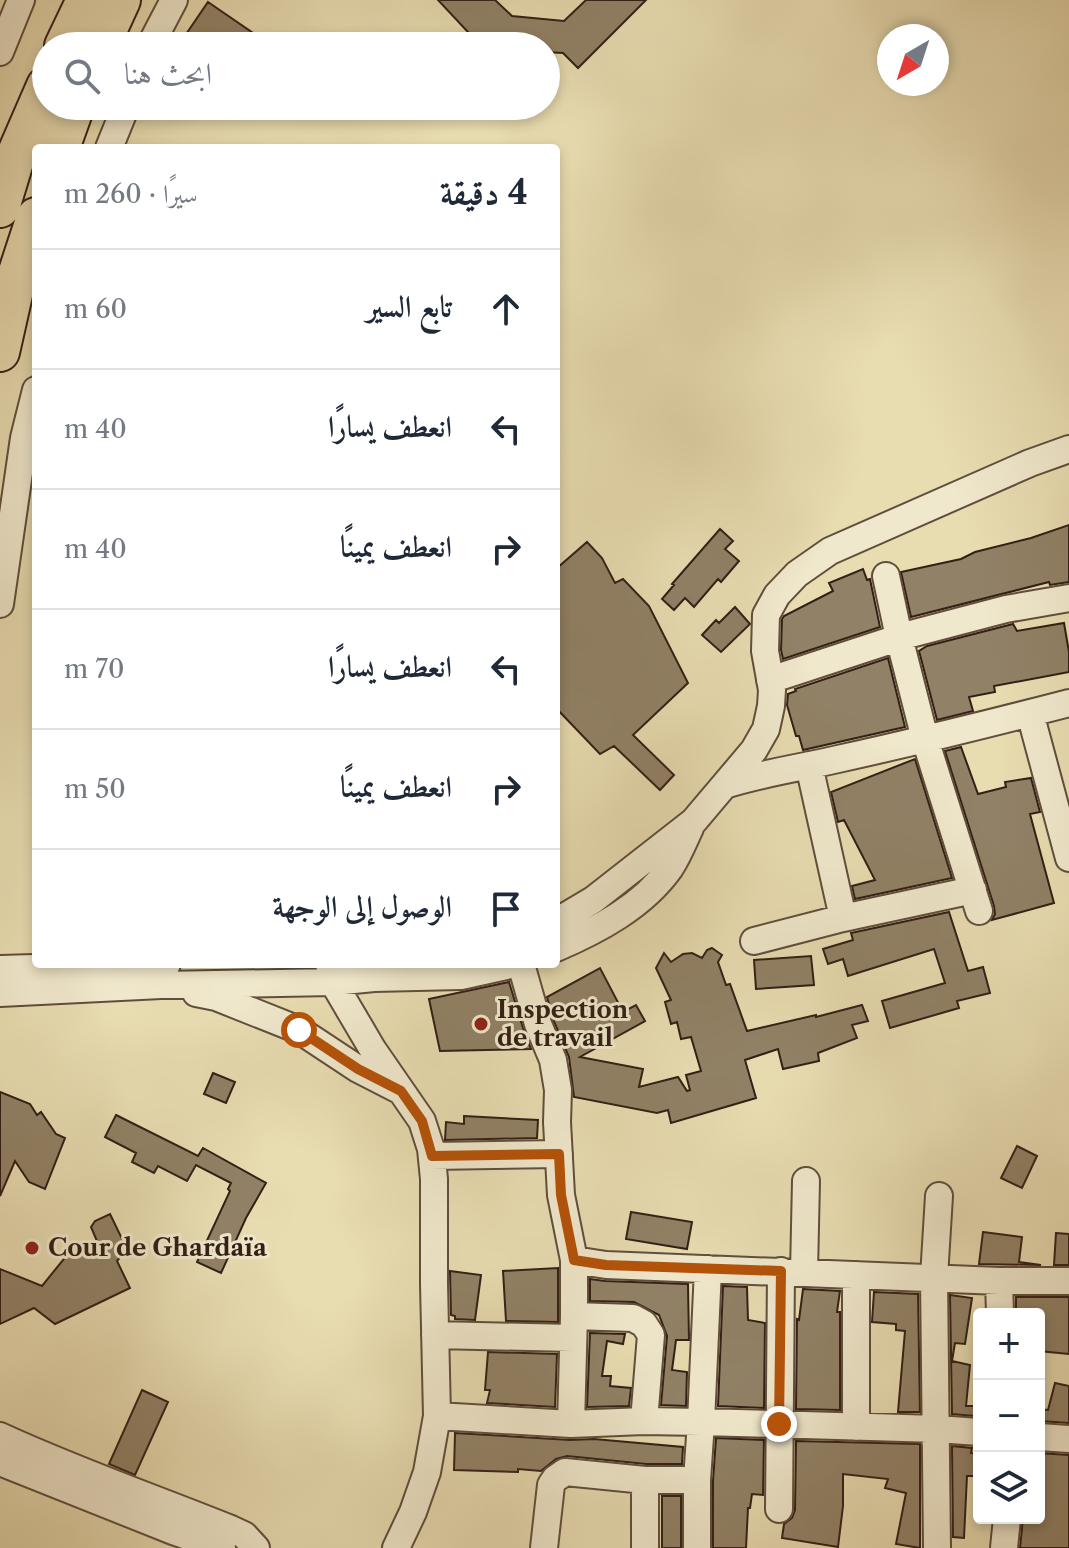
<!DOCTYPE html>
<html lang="ar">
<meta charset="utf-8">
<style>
body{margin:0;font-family:"Libre Caslon Text",Amiri,serif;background:#f2f2f3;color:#1f2937;direction:rtl}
.controls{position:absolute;right:24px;bottom:24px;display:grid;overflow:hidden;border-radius:8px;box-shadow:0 4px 12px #0003}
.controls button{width:72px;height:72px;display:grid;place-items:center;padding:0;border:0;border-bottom:2px solid #e0e1e3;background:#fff;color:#1f2937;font:40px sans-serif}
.compass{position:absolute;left:877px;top:24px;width:72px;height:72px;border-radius:50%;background:#fff;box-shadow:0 4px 12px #0003;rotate:219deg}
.stop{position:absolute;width:24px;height:24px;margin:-18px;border:6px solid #b45309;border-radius:50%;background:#fff}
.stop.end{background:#b45309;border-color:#fff;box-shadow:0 2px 8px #0008}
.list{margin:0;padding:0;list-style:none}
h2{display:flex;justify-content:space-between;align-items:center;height:104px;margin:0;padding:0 32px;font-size:34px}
h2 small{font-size:26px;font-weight:400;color:#747a83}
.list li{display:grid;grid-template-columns:52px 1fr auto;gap:24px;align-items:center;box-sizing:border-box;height:120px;padding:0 32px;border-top:2px solid #e0e1e3}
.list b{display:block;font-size:30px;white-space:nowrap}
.list em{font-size:26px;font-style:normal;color:#747a83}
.icon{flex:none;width:44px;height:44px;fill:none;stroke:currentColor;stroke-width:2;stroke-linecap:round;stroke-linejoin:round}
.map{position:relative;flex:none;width:1069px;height:1548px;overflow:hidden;direction:ltr}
.search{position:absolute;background:#fff;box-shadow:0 4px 12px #0003;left:32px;top:32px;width:528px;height:88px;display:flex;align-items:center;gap:20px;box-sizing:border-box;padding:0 28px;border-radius:44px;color:#747a83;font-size:30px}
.panel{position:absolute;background:#fff;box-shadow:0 4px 12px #0003;left:32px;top:144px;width:528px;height:824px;border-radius:8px;direction:rtl}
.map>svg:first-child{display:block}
.building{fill:#918166;stroke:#321f15;stroke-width:2}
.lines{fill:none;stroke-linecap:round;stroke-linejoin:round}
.minor-casing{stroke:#604e3c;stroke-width:30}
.highway-casing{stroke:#321f15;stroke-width:42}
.minor{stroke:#f0e8cc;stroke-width:26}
.highway{stroke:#e8dcb1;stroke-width:38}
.route{stroke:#b45309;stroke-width:10}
.poi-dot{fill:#8f2418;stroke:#f0e8cc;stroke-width:3}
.labels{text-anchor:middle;stroke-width:6;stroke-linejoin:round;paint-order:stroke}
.poi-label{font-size:24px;font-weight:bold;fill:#321f15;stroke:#f0e8cc;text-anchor:start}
</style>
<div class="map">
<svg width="1069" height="1548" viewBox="0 0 1069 1548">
<rect width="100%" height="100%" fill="#e8dcb1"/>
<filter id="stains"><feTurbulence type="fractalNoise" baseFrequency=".0025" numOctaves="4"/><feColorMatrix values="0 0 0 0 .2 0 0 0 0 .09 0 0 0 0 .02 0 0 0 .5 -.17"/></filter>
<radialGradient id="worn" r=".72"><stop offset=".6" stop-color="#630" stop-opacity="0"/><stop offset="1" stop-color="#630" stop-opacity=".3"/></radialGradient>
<!-- building -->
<path class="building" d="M438,0H495L512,16L564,21L586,0H646L578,68L563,53L546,52V46H481Z
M208,2L272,46H178Z
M1069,525V582L1050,585L1049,582L911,617L901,572L961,559L975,552L1031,538Z
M720,529L733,541L725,549L739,561L721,582L718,579L694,607L685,598L674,610L662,599L674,585L672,584Z
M587,542L602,558L615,583L623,579L649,606L688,683L633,735L674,775L660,790L614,746L600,754L556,708V569Z
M863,569L867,580L870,579L880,627L783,659L781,650L782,619L784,616L833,591L829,583Z
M735,607L750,624L721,652L702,635L716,620L719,623Z
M1064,623L1069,652V672L994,686L995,692L969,697L973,711L937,720L919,651L927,646L1009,625L1013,624L1017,631Z
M888,658L905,727L803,750L799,736H796L787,705L788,694L796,691L795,689Z
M961,747L978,794L1006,787L1005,782L1031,778L1040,812L1030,814L1054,903L992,920L995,914L994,906L945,751Z
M915,759L952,878L855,899L852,886L875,880L844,820L838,822L831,792Z
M949,912L968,971L983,967L990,993L957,1001L959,1008L890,1028L882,1001L945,983L934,949L848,976L843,959L828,964L823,949L853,940L851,933Z
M712,948L722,955L718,962L726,985L730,984L747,1031L816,1015V1017L862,1005L868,1021L852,1025L857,1038L818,1053L819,1061L783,1069L778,1049L745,1060L756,1098L671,1123L668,1110L657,1113L574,1097L569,1057L553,1019L547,997L600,968L623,1012L636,1005L645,1021L580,1057L643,1069L639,1087L678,1077L687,1091L690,1090L686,1075L701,1071L691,1037L681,1039L677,1022L671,1024L665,1002L671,1000L656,968L664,953L671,962L683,954L692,953L702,958L707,950Z
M811,956L814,985L756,989L754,960Z
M509,982L523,1028L531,1049L440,1051L429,999Z
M213,1073L235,1082L226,1103L204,1094Z
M0,1092L30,1104L37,1115L41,1112L56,1134L65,1138L45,1189L29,1182L15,1161L0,1196Z
M116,1115L198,1156L203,1148L266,1183L246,1218L221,1273L197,1262L230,1191L228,1189L231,1183L196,1165L187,1181L158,1166L154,1173L132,1162L136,1153L105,1137Z
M464,1116L538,1120L537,1138L445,1140L446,1122L464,1124Z
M1017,1146L1037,1156L1022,1188L1001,1178Z
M631,1212L692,1222L687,1249L626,1239Z
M110,1214L127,1249L117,1261L130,1288L55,1324L34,1308L0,1324V1269L42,1286L67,1255L97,1241L91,1227L95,1221Z
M983,1232L1022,1237L1019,1262L1041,1265L979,1264Z
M1056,1233L1069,1234V1265H1054Z
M558,1268V1322L506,1321L503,1271Z
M450,1271L481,1275L475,1320L455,1319V1316L451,1315Z
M590,1279L605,1281L688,1284L689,1340H676L672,1370L687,1372L686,1406L661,1405L667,1336L659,1315L634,1302L590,1301Z
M723,1286L747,1287L748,1320L765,1323L764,1408L718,1406Z
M803,1289L840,1291L837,1312H840V1410L796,1409L797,1319L799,1320Z
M874,1292L918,1294L920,1412H898L905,1331L896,1330V1324L872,1322Z
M950,1295L972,1298L965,1344L955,1343L952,1361L970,1365L966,1406H975L974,1416L952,1414Z
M1016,1297H1069V1354L1039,1351V1314H1028L1029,1309L1016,1311Z
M590,1333L625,1334L623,1344L607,1341L602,1376H611L610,1386L631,1388L629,1406L587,1407Z
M488,1352L557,1354L555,1407L487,1403L490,1390H485Z
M1055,1383L1069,1386V1423L1039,1421V1409L1048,1410Z
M142,1390L168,1402L135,1475L109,1464Z
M455,1433L570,1440L594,1439L683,1447L682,1464H646L567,1456L556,1459L541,1471L518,1469V1472L454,1470Z
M716,1438L764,1440L763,1495L752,1494L750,1508H748L746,1548H713V1481Z
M796,1441L920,1444V1548L896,1544L906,1493L885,1488L888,1479L843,1474V1506L838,1547L782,1538L784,1524L792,1518L795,1510Z
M952,1446L972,1448L971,1453L979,1454V1476H967L964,1538L953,1537Z
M1039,1453L1069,1455V1548H1020L1023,1518H1039Z
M662,1496H681V1548H662Z"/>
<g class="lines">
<!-- minor casing -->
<g class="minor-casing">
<path id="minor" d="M150,46L174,0
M0,52L21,0
M109,148L126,106
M886,576L899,637L925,739L979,911
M0,604L24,438L36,390
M770,680L907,635L1006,609L1069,598
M1030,713L1069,858
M809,765L843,918
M725,785C762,773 800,768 838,759C915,742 992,723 1069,703
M556,922L593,900L694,821L754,750L766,729L771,706L772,690L765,651L766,615L777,595L797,574L830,551L1030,463L1069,449
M754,941L843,918L973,890
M556,948C598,930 643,906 670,868C678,856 684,841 690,828
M329,964L333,982L373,1050L422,1121L431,1149L434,1179V1284L437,1416L427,1472L413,1512L396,1548
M521,964L538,1024L553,1060L558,1090L557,1122L561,1195L574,1260L606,1265L999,1281H1069
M0,969L167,964
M0,993L161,985L333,982L374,978L461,976L515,964
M196,993L216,997L299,1030L358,1069L397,1089
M432,1156L559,1154
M804,1272L806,1181
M856,1275V1427
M999,1281L1000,1314
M574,1316L633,1318L644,1324L651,1335L644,1421
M435,1335L573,1338
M437,1416L571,1424L644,1421L701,1422L708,1269
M571,1424L574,1316V1260
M0,1436C76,1471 154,1498 231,1529L244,1535L256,1548
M1039,1437L1069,1439
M0,1462L173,1531L222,1548
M697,1480V1548
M779,1509L781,1271
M544,1548L551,1485L555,1479L565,1472L645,1480H697L701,1422L937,1429L979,1432
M645,1548V1480
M937,1548L934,1277L939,1196
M1004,1548L1007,1518"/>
</g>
<!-- highway casing -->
<g class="highway-casing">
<path id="highway" d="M64,46L86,0
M100,46L121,0
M60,148L75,106
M0,208L16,155L46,86
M0,352L18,272L36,217"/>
</g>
<!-- minor -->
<use href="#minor" class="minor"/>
<!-- highway -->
<use href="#highway" class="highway"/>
</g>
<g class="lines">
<!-- route -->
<path class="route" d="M299,1030L358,1069L401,1091L422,1121L432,1156L559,1154L561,1195L574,1260L606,1265L781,1271L779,1424"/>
</g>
<!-- markers -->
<g class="poi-dot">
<circle cx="481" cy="1024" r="8"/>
<circle cx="32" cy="1248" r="8"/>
</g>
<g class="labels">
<!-- poi labels -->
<g class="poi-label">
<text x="497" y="1018">Inspection<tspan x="497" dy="28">de travail</tspan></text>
<text x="48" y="1256">Cour de Ghardaïa</text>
</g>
</g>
<rect width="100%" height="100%" filter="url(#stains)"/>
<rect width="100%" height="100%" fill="url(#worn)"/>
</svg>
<div class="controls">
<button>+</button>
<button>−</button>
<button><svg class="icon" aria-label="layers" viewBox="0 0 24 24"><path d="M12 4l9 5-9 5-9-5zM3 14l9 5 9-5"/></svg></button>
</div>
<svg class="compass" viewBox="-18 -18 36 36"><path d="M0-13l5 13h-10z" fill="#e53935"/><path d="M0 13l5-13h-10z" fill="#747a83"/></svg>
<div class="stop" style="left:299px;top:1030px"></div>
<div class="stop end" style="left:779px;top:1424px"></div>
<div class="search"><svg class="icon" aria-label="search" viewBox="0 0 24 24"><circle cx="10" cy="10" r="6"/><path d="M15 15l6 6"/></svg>ابحث هنا</div>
<section class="panel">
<h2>4 دقيقة<small>سيرًا · 260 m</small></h2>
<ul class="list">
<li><svg class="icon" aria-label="ahead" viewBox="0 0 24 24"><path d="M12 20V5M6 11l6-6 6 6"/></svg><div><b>تابع السير</b></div><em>60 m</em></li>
<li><svg class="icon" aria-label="left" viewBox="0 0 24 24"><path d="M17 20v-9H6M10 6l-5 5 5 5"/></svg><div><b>انعطف يسارًا</b></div><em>40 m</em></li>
<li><svg class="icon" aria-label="right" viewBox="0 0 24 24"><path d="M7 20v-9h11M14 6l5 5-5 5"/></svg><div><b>انعطف يمينًا</b></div><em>40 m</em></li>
<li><svg class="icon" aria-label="left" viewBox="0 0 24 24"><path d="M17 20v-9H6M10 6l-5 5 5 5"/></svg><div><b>انعطف يسارًا</b></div><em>70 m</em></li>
<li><svg class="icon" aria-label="right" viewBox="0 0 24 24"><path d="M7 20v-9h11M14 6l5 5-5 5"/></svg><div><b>انعطف يمينًا</b></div><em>50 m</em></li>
<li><svg class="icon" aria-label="arrive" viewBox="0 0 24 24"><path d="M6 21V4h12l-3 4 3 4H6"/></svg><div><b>الوصول إلى الوجهة</b></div></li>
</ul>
</section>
</div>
